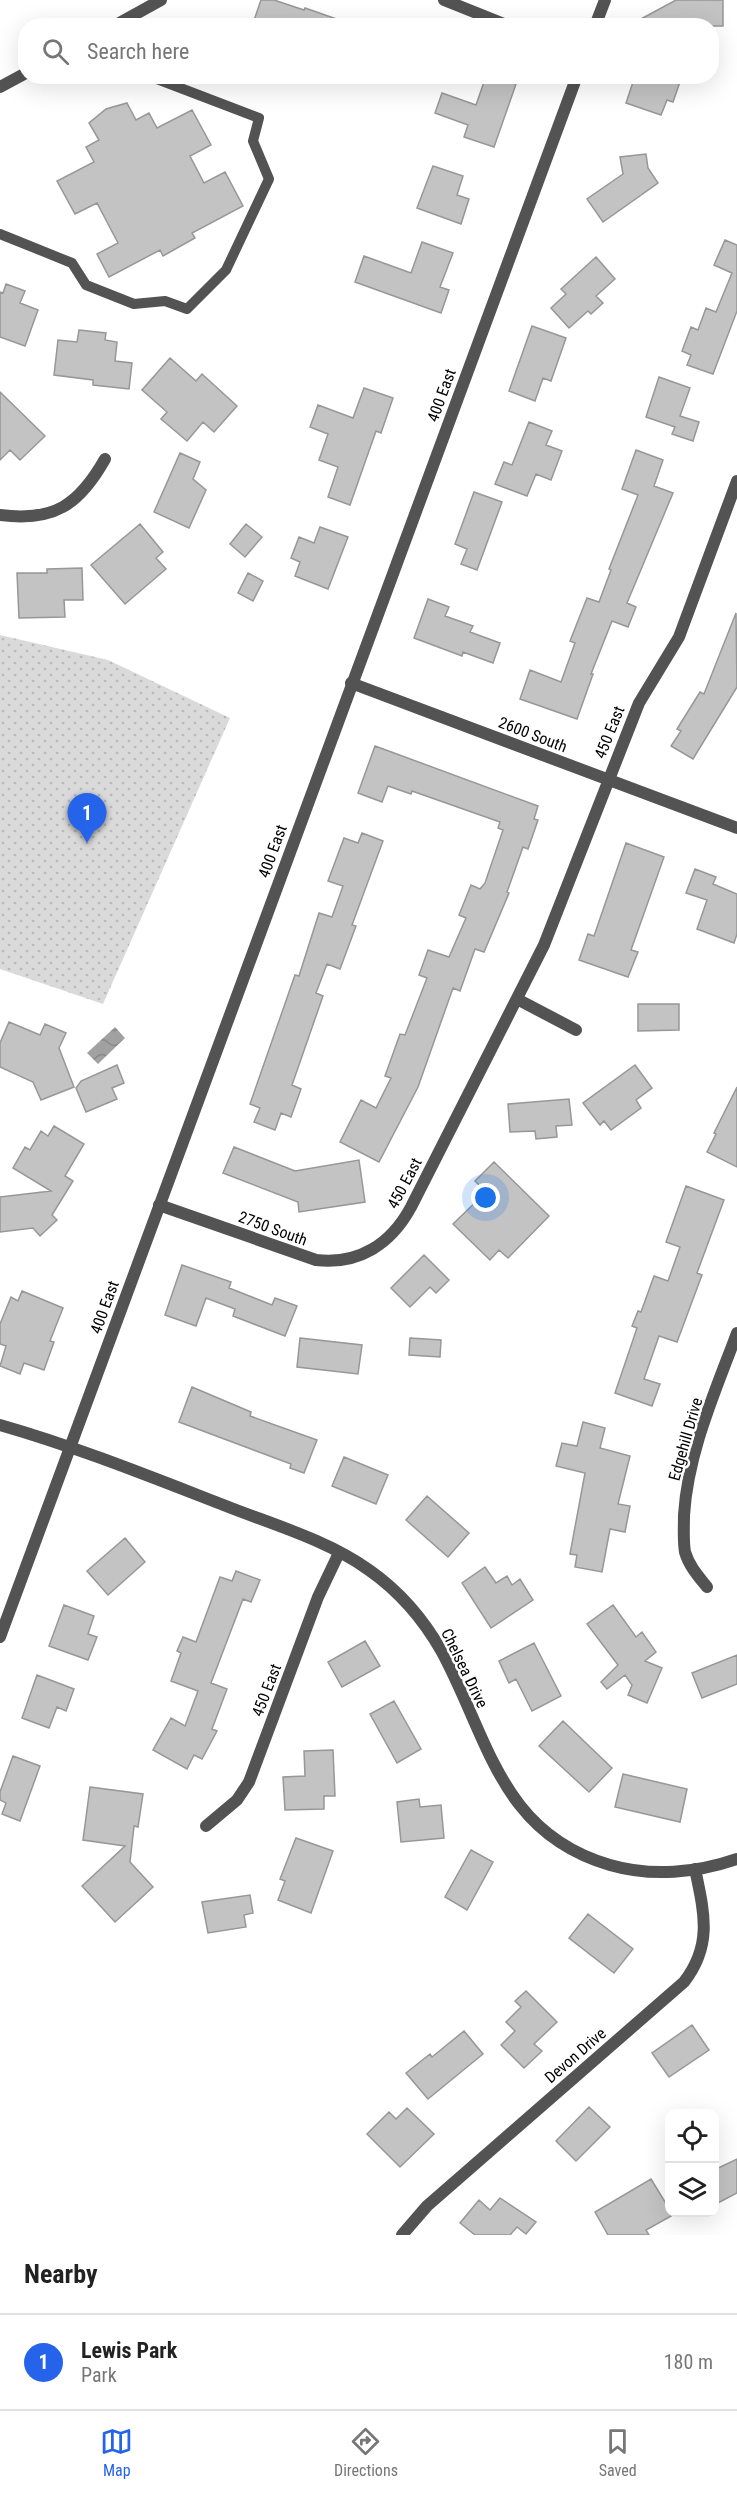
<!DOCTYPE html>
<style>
body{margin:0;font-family:"Roboto Condensed",sans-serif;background:#f2f2f2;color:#222}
.controls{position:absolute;right:18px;bottom:18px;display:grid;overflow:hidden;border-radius:12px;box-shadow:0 6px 24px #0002}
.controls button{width:54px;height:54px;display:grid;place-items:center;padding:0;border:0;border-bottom:2px solid #e0e0e0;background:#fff;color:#222;font:30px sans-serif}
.you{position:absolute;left:486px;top:1198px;width:21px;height:21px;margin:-15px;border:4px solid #fff;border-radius:50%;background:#1a73e8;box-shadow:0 0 0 9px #1a73e833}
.badge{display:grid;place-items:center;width:39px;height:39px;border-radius:50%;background:#2563eb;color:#fff;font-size:20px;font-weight:700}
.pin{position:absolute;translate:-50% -50px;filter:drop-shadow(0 2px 3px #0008)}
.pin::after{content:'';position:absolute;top:32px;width:21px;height:18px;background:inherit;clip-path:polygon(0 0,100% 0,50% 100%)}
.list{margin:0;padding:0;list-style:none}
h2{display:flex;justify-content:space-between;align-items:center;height:78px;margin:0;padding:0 24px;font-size:26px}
h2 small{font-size:20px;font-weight:400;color:#767676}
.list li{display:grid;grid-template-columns:39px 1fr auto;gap:18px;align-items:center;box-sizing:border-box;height:96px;padding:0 24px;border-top:2px solid #e0e0e0}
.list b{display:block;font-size:22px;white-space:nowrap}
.list p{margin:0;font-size:20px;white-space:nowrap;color:#767676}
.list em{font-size:20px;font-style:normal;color:#767676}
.icon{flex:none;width:33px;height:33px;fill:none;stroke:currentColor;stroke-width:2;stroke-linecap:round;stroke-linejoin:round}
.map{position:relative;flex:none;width:737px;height:2235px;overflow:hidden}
.search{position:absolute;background:#fff;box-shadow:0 6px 24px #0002;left:18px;right:18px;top:18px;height:66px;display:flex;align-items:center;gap:15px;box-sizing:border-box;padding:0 21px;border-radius:24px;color:#767676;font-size:22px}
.sheet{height:174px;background:#fff}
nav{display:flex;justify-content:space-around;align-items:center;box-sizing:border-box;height:84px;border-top:2px solid #e0e0e0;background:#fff;font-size:16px;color:#767676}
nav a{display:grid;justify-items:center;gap:3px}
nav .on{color:#2563eb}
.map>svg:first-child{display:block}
.park{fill:url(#park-dots)}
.water{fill:url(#water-waves)}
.building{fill:#c3c3c3;stroke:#979797;stroke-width:1.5}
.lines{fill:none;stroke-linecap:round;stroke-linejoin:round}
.service{stroke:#535353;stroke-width:10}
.minor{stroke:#535353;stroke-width:12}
.tertiary{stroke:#535353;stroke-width:12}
.labels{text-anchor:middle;stroke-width:5;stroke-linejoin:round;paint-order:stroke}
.street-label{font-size:16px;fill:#000;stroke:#fff}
</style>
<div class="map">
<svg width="737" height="2235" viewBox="0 0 737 2235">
<defs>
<pattern id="park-dots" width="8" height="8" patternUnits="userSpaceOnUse" patternTransform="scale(1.5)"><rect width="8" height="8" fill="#dadada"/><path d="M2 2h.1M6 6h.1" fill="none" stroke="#b9b9b9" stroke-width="1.8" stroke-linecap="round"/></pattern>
<pattern id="water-waves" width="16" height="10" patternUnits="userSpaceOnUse" patternTransform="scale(1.5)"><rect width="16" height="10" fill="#a1a1a1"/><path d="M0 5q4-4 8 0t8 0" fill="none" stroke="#898989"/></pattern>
</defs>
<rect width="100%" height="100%" fill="#fff"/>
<!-- park -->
<path class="park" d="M0,635L108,660L230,718L103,1004L0,969Z"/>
<!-- water -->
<path class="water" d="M115,1027L125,1038L98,1064L87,1053Z"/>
<!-- building -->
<path class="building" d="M261,0H274L304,10L305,8L348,23L347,26H252Z
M676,0H723V26H628Z
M486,76H493L516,84L494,147L464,137L468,125L435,113L442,93L476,105Z
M635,76H682L673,102L667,100L661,115L626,103Z
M127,103L136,120L149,113L157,128L192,110L211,145L190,156L204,183L225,172L243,206L192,233L195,238L163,256L160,250L109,277L97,254L118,243L97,203L75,214L57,181L94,162L86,147L99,140L89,123L106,109Z
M646,154L648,168L658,183L603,222L587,199L623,174L620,157Z
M433,166L463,176L457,195L469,199L461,224L417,208Z
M725,240L737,245V311L713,374L687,365L691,355L682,351L691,327L698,330L706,308L716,312L732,273L714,265Z
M422,242L453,253L440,287L449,290L441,313L355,282L364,256L411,273Z
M596,257L615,279L596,296L603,303L591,314L588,311L569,328L551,308L566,294L561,289Z
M6,284L25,291L20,303L38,310L25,346L0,337V292L3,293Z
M532,326L566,338L551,381L543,378L535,401L509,391Z
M79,330L106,333L105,340L117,342L115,361L132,363L129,389L93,385V380L54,375L58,340L77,342Z
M170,358L196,381L202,374L237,406L214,432L203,422L187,441L161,419L167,412L142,390Z
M659,377L690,388L680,416L699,422L693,441L672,434L675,427L646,417Z
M364,388L393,398L381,433L376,431L350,505L328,497L338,467L319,460L328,434L310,427L318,405L353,418Z
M0,392L45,436L20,460L10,450L0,460Z
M529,422L552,431L546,445L562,451L551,480L536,474L527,496L495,484L504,462L512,465Z
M636,450L663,460L654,486L673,493L627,603L636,607L628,627L612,621L591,674H593L577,719L520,699L530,670L561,682L575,643L570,641L587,598L599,602L611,570L609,569L638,495L622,489Z
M180,453L200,462L193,479L206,490L189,528L154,512Z
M474,492L502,502L477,570L461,564L467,549L455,544Z
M140,524L163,552L156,558L166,569L125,604L91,565Z
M246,524L262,537L245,557L230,544Z
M320,527L348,537L328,589L295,576L300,562L291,558L299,537L314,543Z
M82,568L83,600H64L65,617L19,618L17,573H47V569Z
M248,573L263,581L253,601L238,593Z
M428,599L449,607L445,616L473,626L470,632L500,643L493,663L463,652L462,656L414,638Z
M736,613L737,687L693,759L671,746L681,731L677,729L700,692L704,694Z
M375,746L538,806L534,819L538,820L528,849L523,847L507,892L509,893L484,952L475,949L460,991L453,988L418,1087L379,1162L340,1142L361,1100L376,1108L391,1078L385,1076L400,1034L405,1035L427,978L419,975L428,950L449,957L466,918L459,915L471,885L480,889L485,883L503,830L498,828L500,822L412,791L411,794L388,786L382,802L358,793Z
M362,833L383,841L352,925L356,926L340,969L327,964L316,993L323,996L292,1085L301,1089L291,1117L281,1113L275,1130L254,1122L260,1108L250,1104L295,975L299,976L319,913L332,917L343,886L328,881L344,838L358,843Z
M626,843L664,857L631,950L638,952L628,977L579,960L588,934L594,936Z
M695,869L716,877L713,884L737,894V934L734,943L697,929L707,900L686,893Z
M638,1004H679V1030L638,1031Z
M9,1022L40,1035L45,1024L66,1033L59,1048L74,1087L41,1100L33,1082L0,1067V1043Z
M117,1065L124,1083L112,1088L117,1099L86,1112L76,1088L81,1081Z
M635,1065L652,1088L636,1100L641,1108L611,1130L604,1121L600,1125L583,1103Z
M737,1087V1167L707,1152L716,1134L714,1133Z
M569,1099L572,1125L556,1126L557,1137L536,1139L535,1131L510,1132L508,1104Z
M54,1126L84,1144L65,1176L73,1181L52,1215L57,1220L40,1236L33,1228L0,1232V1197L51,1191L13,1168L25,1147L30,1150L41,1131L48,1136Z
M234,1147L295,1171L359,1160L365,1202L299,1212L298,1202L223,1173Z
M494,1162L549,1216L508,1258L499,1250L490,1260L453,1224L486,1192L475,1181Z
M686,1186L724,1200L697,1273L702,1275L677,1342L659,1336L644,1379L660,1384L652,1406L615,1393L637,1328L632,1326L638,1311L641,1312L654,1276L668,1281L680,1247L666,1242Z
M424,1255L449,1280L436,1293L430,1287L410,1307L391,1288Z
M182,1265L231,1282L229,1288L272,1305L275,1298L297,1306L285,1336L233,1316L235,1309L206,1298L196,1326L165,1315Z
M22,1291L63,1308L50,1341L54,1342L44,1370L24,1363L20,1374L0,1366L6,1346L0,1344V1324L11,1297L18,1301Z
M300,1338L362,1345L358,1374L297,1367Z
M410,1338L441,1340L440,1357L409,1355Z
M192,1387L251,1412L250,1416L317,1440L304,1473L290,1468L291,1464L179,1422Z
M583,1422L605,1428L600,1448L630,1456L618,1504L630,1506L625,1532L610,1529L602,1572L575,1567L577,1555L570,1554L585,1473L556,1466L562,1443L577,1446Z
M344,1457L388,1475L376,1504L332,1486Z
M427,1496L469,1533L448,1557L406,1520Z
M125,1538L145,1562L108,1595L87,1571Z
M485,1567L496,1583L507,1576L512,1585L520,1579L533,1600L491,1628L462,1583Z
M236,1571L260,1580L251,1602L243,1599L211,1683L227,1689L212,1729L217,1731L202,1759L194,1755L187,1769L153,1750L171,1718L185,1726L198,1691L171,1681L181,1653L177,1651L183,1637L196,1642L220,1577L232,1581Z
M64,1605L94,1616L88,1634L97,1637L88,1660L49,1646Z
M613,1605L636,1637L642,1632L656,1652L645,1661L662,1668L647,1703L628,1695L632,1685L625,1675L607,1689L601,1682L618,1665L587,1624Z
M365,1641L380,1666L342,1687L328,1662Z
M534,1643L561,1696L532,1711L516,1679L509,1683L499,1661Z
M737,1655V1684L702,1698L692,1673Z
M37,1675L74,1689L66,1711L57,1707L49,1728L22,1718Z
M394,1701L421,1749L397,1763L370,1714Z
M563,1721L612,1768L589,1792L539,1746Z
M333,1750L335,1796H324V1809L285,1810L283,1777L305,1776L304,1751Z
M13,1756L40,1766L20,1821L2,1814L6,1803L0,1800V1792Z
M623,1774L687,1789L680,1822L615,1807Z
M90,1787L143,1794L138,1827L134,1826L130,1862L153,1887L115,1922L82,1886L125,1846L83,1840Z
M419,1799L420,1807L441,1805L444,1838L401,1842L397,1802Z
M296,1838L333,1851L311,1913L278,1900L285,1881L280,1879Z
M471,1850L493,1862L467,1910L445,1897Z
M250,1895L253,1913L244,1915L246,1927L208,1933L202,1902Z
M588,1914L633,1949L614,1973L569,1938Z
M526,1991L557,2022L534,2044L542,2051L524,2068L501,2045L515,2031L506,2022L521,2007L515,2001Z
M692,2025L709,2050L669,2077L652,2053Z
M464,2031L483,2054L428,2099L406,2073L430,2054L432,2057Z
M589,2107L610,2127L576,2161L556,2141Z
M407,2108L434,2134L400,2167L367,2134L389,2112L396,2119Z
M737,2159V2193L714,2205V2170Z
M651,2179L673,2215L646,2230L649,2235H608L595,2212Z
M500,2198L536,2222L526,2234L517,2227L510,2235H475L460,2223L479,2200L490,2210Z"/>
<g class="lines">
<!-- service -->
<path class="service" d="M0,234L72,263L86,285L134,304L165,301L187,309L226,270L269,179L253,141L259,118L149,76"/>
<!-- minor -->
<path class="minor" d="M444,0L509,26
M0,515C54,522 79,505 105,459
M351,683L737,828
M517,999L576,1030
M159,1205L316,1260C359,1265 391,1244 411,1207L544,945L639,703L679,637L737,481
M707,1587C699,1577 689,1566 685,1552C683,1540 684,1527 684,1515C688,1452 715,1392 737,1333
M206,1826L237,1800L249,1782L318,1597L339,1553
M402,2235L427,2206L684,1982C713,1945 704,1912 695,1869"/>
<!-- tertiary -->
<path class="tertiary" d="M114,26L161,0
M595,26L605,0
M0,87L26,73
M0,1425C77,1447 151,1477 226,1506C274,1525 327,1540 369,1570C399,1591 424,1620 442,1652C489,1739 500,1833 610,1865C651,1877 697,1873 737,1859
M0,1637L577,76"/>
</g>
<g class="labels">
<!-- street labels -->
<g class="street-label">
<text transform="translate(441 395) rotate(-70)" y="6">400 East</text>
<text transform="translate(609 732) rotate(-68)" y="6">450 East</text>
<text transform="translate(533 734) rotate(21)" y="6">2600 South</text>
<text transform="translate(272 851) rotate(-70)" y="6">400 East</text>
<text transform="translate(404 1183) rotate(-62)" y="6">450 East</text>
<text transform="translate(273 1228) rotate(20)" y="6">2750 South</text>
<text transform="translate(104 1307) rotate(-70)" y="6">400 East</text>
<text transform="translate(685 1439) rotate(-74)" y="6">Edgehill Drive</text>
<text transform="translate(465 1668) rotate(64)" y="6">Chelsea Drive</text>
<text transform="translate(266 1690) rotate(-69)" y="6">450 East</text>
<text transform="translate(575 2055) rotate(-41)" y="6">Devon Drive</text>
</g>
</g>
</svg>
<div class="controls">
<button><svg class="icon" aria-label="locate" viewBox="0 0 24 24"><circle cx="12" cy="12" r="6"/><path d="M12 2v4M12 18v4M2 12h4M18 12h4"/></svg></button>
<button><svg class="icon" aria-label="layers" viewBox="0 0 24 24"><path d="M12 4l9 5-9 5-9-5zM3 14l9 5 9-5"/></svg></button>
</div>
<div class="you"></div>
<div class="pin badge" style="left:87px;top:843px">1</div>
<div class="search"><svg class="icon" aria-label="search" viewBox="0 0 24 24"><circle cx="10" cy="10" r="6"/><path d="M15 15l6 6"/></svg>Search here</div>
</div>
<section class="sheet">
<h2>Nearby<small></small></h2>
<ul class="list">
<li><span class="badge">1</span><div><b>Lewis Park</b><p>Park</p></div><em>180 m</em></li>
</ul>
</section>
<nav>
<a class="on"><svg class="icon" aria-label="map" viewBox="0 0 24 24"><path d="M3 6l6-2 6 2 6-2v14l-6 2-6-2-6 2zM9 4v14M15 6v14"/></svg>Map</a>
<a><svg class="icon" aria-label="directions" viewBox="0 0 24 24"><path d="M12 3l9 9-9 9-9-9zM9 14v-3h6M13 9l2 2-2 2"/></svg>Directions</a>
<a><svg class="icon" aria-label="saved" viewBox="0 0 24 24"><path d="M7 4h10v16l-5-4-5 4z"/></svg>Saved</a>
</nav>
